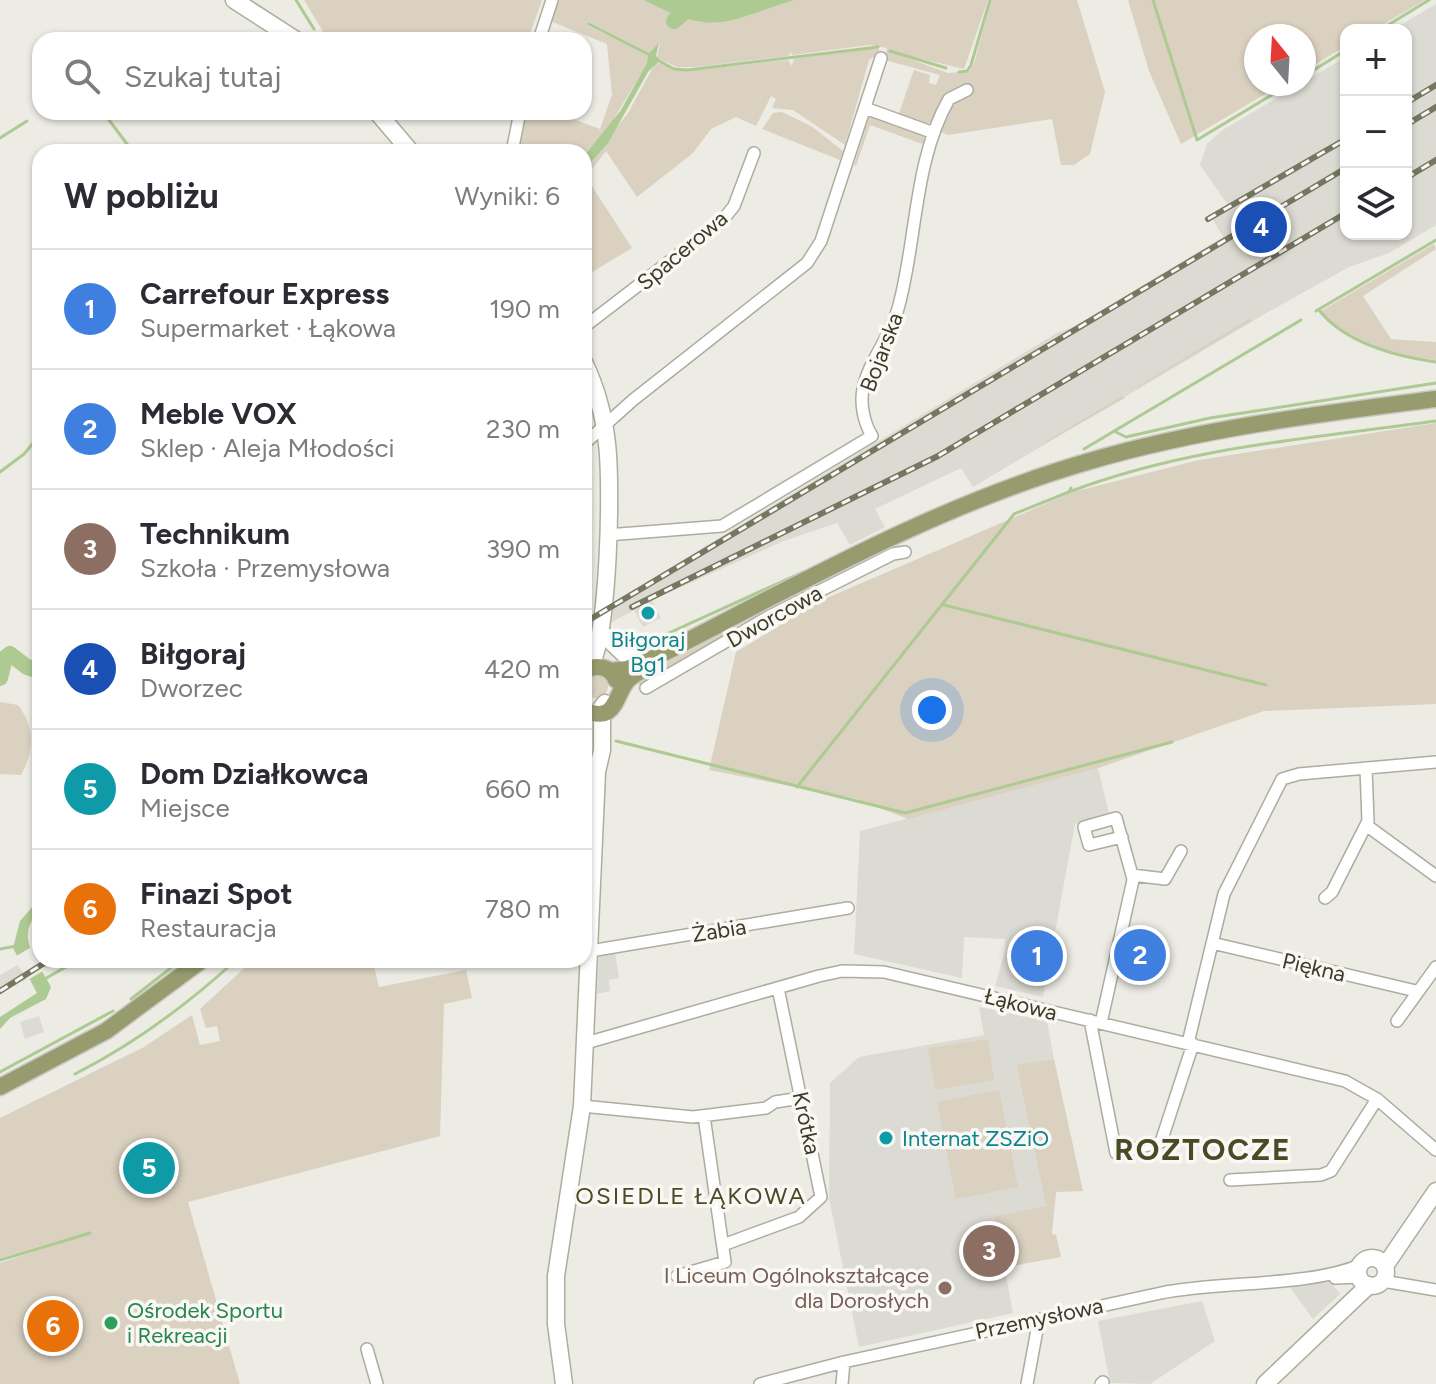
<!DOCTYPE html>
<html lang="pl">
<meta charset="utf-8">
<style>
body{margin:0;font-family:Figtree,sans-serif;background:#f7f7f7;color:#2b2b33}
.controls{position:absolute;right:24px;top:24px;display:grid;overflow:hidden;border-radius:16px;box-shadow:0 2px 6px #0004}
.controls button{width:72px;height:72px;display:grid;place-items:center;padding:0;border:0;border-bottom:2px solid #e1e1e2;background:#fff;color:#2b2b33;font:40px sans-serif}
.compass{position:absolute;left:1244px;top:24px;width:72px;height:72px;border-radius:50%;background:#fff;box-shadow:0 2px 6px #0004;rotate:342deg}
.you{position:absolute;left:932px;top:710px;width:28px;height:28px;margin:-20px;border:6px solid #fff;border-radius:50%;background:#1a73e8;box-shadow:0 0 0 12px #1a73e833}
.badge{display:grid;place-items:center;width:52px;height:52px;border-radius:50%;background:#1a73e8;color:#fff;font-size:26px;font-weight:700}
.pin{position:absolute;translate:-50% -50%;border:4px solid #fff;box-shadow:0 2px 8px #0006}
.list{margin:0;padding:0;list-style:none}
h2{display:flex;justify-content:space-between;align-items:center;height:104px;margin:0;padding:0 32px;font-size:34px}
h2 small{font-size:26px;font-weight:400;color:#7c7c81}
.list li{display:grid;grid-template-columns:52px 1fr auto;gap:24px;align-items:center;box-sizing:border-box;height:120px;padding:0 32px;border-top:2px solid #e1e1e2}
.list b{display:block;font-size:30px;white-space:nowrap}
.list p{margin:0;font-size:26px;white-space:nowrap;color:#7c7c81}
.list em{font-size:26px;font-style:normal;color:#7c7c81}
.icon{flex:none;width:44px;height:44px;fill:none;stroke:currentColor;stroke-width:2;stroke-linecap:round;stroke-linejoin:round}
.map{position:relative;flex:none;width:1436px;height:1384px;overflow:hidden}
.search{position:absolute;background:#fff;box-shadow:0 2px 6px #0004;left:32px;top:32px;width:560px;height:88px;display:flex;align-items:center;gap:20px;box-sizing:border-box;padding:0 28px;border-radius:24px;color:#7c7c81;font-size:30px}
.panel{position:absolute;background:#fff;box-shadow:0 2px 6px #0004;left:32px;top:144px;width:560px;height:824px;border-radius:24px}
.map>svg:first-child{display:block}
.built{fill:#dcdbd3}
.green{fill:#dad1c0}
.water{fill:#aeca93}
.pier{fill:#ecebe4}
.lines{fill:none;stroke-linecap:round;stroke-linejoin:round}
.stream{stroke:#aeca93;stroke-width:3}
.river{stroke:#aeca93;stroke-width:16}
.street-casing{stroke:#acaca0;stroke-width:14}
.secondary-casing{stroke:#adae9c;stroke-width:19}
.primary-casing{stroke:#c8c8c2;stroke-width:19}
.street{stroke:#fff;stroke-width:11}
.secondary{stroke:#fff;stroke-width:16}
.primary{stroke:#979c6e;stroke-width:16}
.rail-casing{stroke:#757761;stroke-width:6}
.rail{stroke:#f9f8f5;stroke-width:3;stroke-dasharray:9;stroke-linecap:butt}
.culture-dot{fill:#0f9aa8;stroke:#f9f8f5;stroke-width:3}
.education-dot{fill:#8d6e63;stroke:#f9f8f5;stroke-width:3}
.leisure-dot{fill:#2e9e5b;stroke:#f9f8f5;stroke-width:3}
.labels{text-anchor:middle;stroke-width:7;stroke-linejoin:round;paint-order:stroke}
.street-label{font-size:22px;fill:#3a3c26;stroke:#f9f8f5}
.culture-label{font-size:22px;fill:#0d838f;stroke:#f9f8f5}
.education-label{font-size:22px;fill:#785e54;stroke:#f9f8f5;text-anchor:end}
.leisure-label{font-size:22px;fill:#27864d;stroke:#f9f8f5;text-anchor:start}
.neighbourhood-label{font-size:24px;letter-spacing:2px;fill:#474c24;stroke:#f9f8f5}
.district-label{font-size:30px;font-weight:bold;letter-spacing:2px;fill:#474c24;stroke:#f9f8f5}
</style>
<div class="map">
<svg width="1436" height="1384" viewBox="0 0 1436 1384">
<rect width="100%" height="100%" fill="#ecebe4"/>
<!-- built -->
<path class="built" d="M1436,4V225L1389,253L1349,267L1268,312L973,487L961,468L875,509L885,527L850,545L837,523L781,542L652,600L661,618L643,627L634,610L584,637V620L1055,334L1077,325L1223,237L1211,216L1228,205L1200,165L1207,144L1221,131L1346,57V234H1406V30H1392Z
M1098,768L1109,813L1075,824L1043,997L995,986L1005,951V939L964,937L962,978L854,954L860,831Z
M40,952V960H60L0,994V975Z
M615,952L619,978L609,980L610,991L597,994L599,953Z
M979,1007L1047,1021L1054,1059L1016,1066L1046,1206L995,1216L1013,1313L859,1347L829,1198L830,1083L859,1057L984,1035Z
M39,1016L44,1032L25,1039L20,1022Z
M1331,1282L1340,1294L1313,1319L1289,1286Z
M1202,1301L1215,1341L1150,1384L1110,1383L1098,1321Z"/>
<!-- green -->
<path class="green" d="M304,0H542L528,40H328Z
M557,0H988L964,69L888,51L948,73L968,72L974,64L991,0H1077L1105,92L1090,154L1074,165H1061L1052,119L948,135L938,131L953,98L969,93L968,88L950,94C931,123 935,132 898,116L914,70L930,75L929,83L936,85L940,75L885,60L887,48L870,45L792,55L791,52L788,56L695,67H677L657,58L660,43L649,53L589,22L588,26L648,54L647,64L604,135L584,156V152H527L519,149L526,112H554L600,129L612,95L607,44L550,21Z
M1128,0H1425L1374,30H1346V46L1304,71V36H1256V84H1282L1181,144L1149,71Z
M873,48L879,49V53L869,60L845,145L793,110L772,108L776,99L771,96L756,126L736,117L711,129L693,153L637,197L606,151L586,177L632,248L584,277V170L628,113L656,62L687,71L788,60L792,66L794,59Z
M782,112L811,126L843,151L840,160L762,129L773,113Z
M870,114L929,137L928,146L870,125L856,166L854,165Z
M1434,244L1436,249L1363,296L1391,339L1436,342V360C1397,355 1348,342 1321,311Z
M1250,318L1252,321L1137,388L1138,386Z
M1122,396L1125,398L1044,444L1045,442Z
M1436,423V704L1264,711L1098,768L908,819L857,799L709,770L736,652L820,601L1073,492L1199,460Z
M734,627L738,628L639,685L638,678Z
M584 686a12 12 0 1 1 24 0a12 12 0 1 1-24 0Z
M0,702L18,705C35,727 34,751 21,775L0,774Z
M253,960H383L373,963L379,987L466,970L472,998L444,1004L440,1136L188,1202L240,1384H0V1263L100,1229L0,1258V1118L144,1047L192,1015L200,1045L220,1041L217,1026L206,1028L200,1009Z
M988,1039L994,1080L935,1090L928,1048Z
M1054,1059L1083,1191L1056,1192L1052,1234L1056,1235L1061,1257L1006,1267L994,1216L1046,1206L1016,1065Z
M999,1090L1018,1187L956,1199L937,1102Z"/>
<!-- water -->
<path class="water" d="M644,0H794C723,22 715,37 644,0Z
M659,43L656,56L660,60L648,72L608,143L584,170V156L621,110L647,63L648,54Z
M40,898C40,910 33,916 29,927C23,948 42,969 51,987L46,999L10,1018L0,1029V1017L37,993L13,948L20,921Z"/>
<!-- pier -->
<path class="pier" d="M33,946L46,969L28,980L13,958Z"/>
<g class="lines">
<!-- stream -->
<path class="stream" d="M296,0L314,29
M1153,0L1197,140L1290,84
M589,24L650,55
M1380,30L1429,0
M48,37L51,40
M890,51L946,68
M656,59L674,69L687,70L878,47
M959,72L967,71L971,65L990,0
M1304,76L1346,50
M103,112L133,152
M0,138L27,121
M1319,310C1345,343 1395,356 1436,362
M1316,311L1436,240
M1114,431L1126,437L1210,418L1436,383
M1084,449L1301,320
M0,472L24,454L40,435
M1069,492C1186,447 1313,438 1436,421
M944,605L1266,685
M636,648L803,572
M616,741L905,813L1172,742
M797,787L1014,514L1069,492L1071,488
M0,949L16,946
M43,980L78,960
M131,999L181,960
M0,1072L113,1011
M75,1074C134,1044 187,1005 236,960
M0,1260L90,1233"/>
<!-- river -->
<path class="river" d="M674,21L698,0
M0,678L5,658L10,654L27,667L40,671
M40,758V769"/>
<!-- street casing -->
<g class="street-casing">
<path id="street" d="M539,40L552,0
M865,108L934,133
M512,152L520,112
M584,327L722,221L734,206L754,153
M584,444L633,400L807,263L821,241L881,58
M607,535L722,526L872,436C864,423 860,404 863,389C868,362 892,335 899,305C917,238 914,160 949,99L967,90
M646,688L768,617L893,554L905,552
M1366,825L1436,876
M1132,875L1165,879L1181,851
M1325,898L1332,892L1368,821L1366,768
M1212,943L1416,991
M590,951L848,908
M1090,1020L1116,1153L1161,1142L1193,1044
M1397,1021L1436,967
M1101,1023L1133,880L1132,875L1116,818L1084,827L1089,845L1122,837
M586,1043L819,976L842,971L884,972L1345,1081L1377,1099L1436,1150
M1188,1043L1224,894L1282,779L1299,774L1436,762
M582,1106L693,1117L766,1108L775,1102L801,1098
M1230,1180L1321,1175L1331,1171L1377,1099
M723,1245L799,1217L821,1197L778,988
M677,1276L725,1262L704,1116
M1335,1278L1360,1277
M1383,1281L1436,1290
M367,1349L377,1384
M760,1384L844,1362L1161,1293C1220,1281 1308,1287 1360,1265
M842,1384L844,1362
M1027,1384L1039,1319
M1101,1384L1103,1382"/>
</g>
<!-- secondary casing -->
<g class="secondary-casing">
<path id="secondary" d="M234,0L296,40
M377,112L411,152
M584,362C596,387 604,416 607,444C612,486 609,633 590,667
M603,634L624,654L653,658
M1358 1272a14 14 0 1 1 28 0a14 14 0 1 1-28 0Z
M1385,1266L1436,1191
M564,1384L556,1324V1276L582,1106L597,772L602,750V707L605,703
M1265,1384L1369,1285"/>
</g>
<!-- primary casing -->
<g class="primary-casing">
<path id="primary" d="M584,671C596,664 611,666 616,680
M611,671L627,669L664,653C802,582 940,504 1090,461C1203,428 1319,414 1436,399
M584,710C616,724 614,697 627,681C631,676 639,672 644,669
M0,1087L106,1031L202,960"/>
</g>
<!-- street -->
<use href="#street" class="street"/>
<!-- secondary -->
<use href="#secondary" class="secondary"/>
<!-- primary -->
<use href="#primary" class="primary"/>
<!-- rail casing -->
<g class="rail-casing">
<path id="rail" d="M1406,103L1436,85
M1406,125L1436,107
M1406,178L1436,160
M1208,219L1346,139
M632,607L938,456L1346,213
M584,623L1346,168
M0,991L49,960"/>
</g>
<!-- rail -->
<use href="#rail" class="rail"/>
</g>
<!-- markers -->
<g class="culture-dot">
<circle cx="648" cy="613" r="8"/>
<circle cx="886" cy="1138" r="8"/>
</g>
<circle class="education-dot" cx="945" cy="1288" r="8"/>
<circle class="leisure-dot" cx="111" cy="1323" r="8"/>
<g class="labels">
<!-- street labels -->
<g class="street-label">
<text transform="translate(682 250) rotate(-40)" y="8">Spacerowa</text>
<text transform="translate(881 352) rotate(-69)" y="8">Bojarska</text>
<text transform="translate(774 616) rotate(-29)" y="8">Dworcowa</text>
<text transform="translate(719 930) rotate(-9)" y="8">Żabia</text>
<text transform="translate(1314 967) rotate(13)" y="8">Piękna</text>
<text transform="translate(1021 1004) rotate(14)" y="8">Łąkowa</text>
<text transform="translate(807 1123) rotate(78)" y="8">Krótka</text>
<text transform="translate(1039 1318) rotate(-12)" y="8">Przemysłowa</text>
</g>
<!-- culture labels -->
<g class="culture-label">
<text x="648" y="647">Biłgoraj<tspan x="648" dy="25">Bg1</tspan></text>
<text x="902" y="1146" text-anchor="start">Internat ZSZiO</text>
</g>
<!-- education labels -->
<g class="education-label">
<text x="929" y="1283">I Liceum Ogólnokształcące<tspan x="929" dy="25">dla Dorosłych</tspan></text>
</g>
<!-- leisure labels -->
<g class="leisure-label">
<text x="127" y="1318">Ośrodek Sportu<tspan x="127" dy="25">i Rekreacji</tspan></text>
</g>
<!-- neighbourhood labels -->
<g class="neighbourhood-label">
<text x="691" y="1204">OSIEDLE ŁĄKOWA</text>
</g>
<!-- district labels -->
<g class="district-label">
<text x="1203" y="1160">ROZTOCZE</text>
</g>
</g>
</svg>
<div class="controls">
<button>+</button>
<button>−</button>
<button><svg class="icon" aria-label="layers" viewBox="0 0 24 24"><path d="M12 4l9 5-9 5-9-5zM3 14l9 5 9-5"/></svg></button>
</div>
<svg class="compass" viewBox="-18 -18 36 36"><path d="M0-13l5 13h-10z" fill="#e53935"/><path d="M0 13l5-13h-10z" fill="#7c7c81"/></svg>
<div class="you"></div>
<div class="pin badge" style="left:1037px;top:956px;background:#3f7fe0">1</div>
<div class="pin badge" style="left:1140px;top:955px;background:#3f7fe0">2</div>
<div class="pin badge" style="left:989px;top:1251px;background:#8d6e63">3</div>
<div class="pin badge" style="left:1261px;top:227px;background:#1a4fb4">4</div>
<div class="pin badge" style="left:149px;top:1168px;background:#0f9aa8">5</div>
<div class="pin badge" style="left:53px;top:1326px;background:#e8710a">6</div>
<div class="search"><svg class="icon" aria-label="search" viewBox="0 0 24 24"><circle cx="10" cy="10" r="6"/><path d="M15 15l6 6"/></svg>Szukaj tutaj</div>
<section class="panel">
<h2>W pobliżu<small>Wyniki: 6</small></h2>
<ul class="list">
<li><span class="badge" style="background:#3f7fe0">1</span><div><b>Carrefour Express</b><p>Supermarket · Łąkowa</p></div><em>190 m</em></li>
<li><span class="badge" style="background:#3f7fe0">2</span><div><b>Meble VOX</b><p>Sklep · Aleja Młodości</p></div><em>230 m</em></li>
<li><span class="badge" style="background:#8d6e63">3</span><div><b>Technikum</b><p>Szkoła · Przemysłowa</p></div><em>390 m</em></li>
<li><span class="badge" style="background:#1a4fb4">4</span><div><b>Biłgoraj</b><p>Dworzec</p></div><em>420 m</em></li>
<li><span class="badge" style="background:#0f9aa8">5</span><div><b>Dom Działkowca</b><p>Miejsce</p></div><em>660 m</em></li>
<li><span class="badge" style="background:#e8710a">6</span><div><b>Finazi Spot</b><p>Restauracja</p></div><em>780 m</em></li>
</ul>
</section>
</div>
